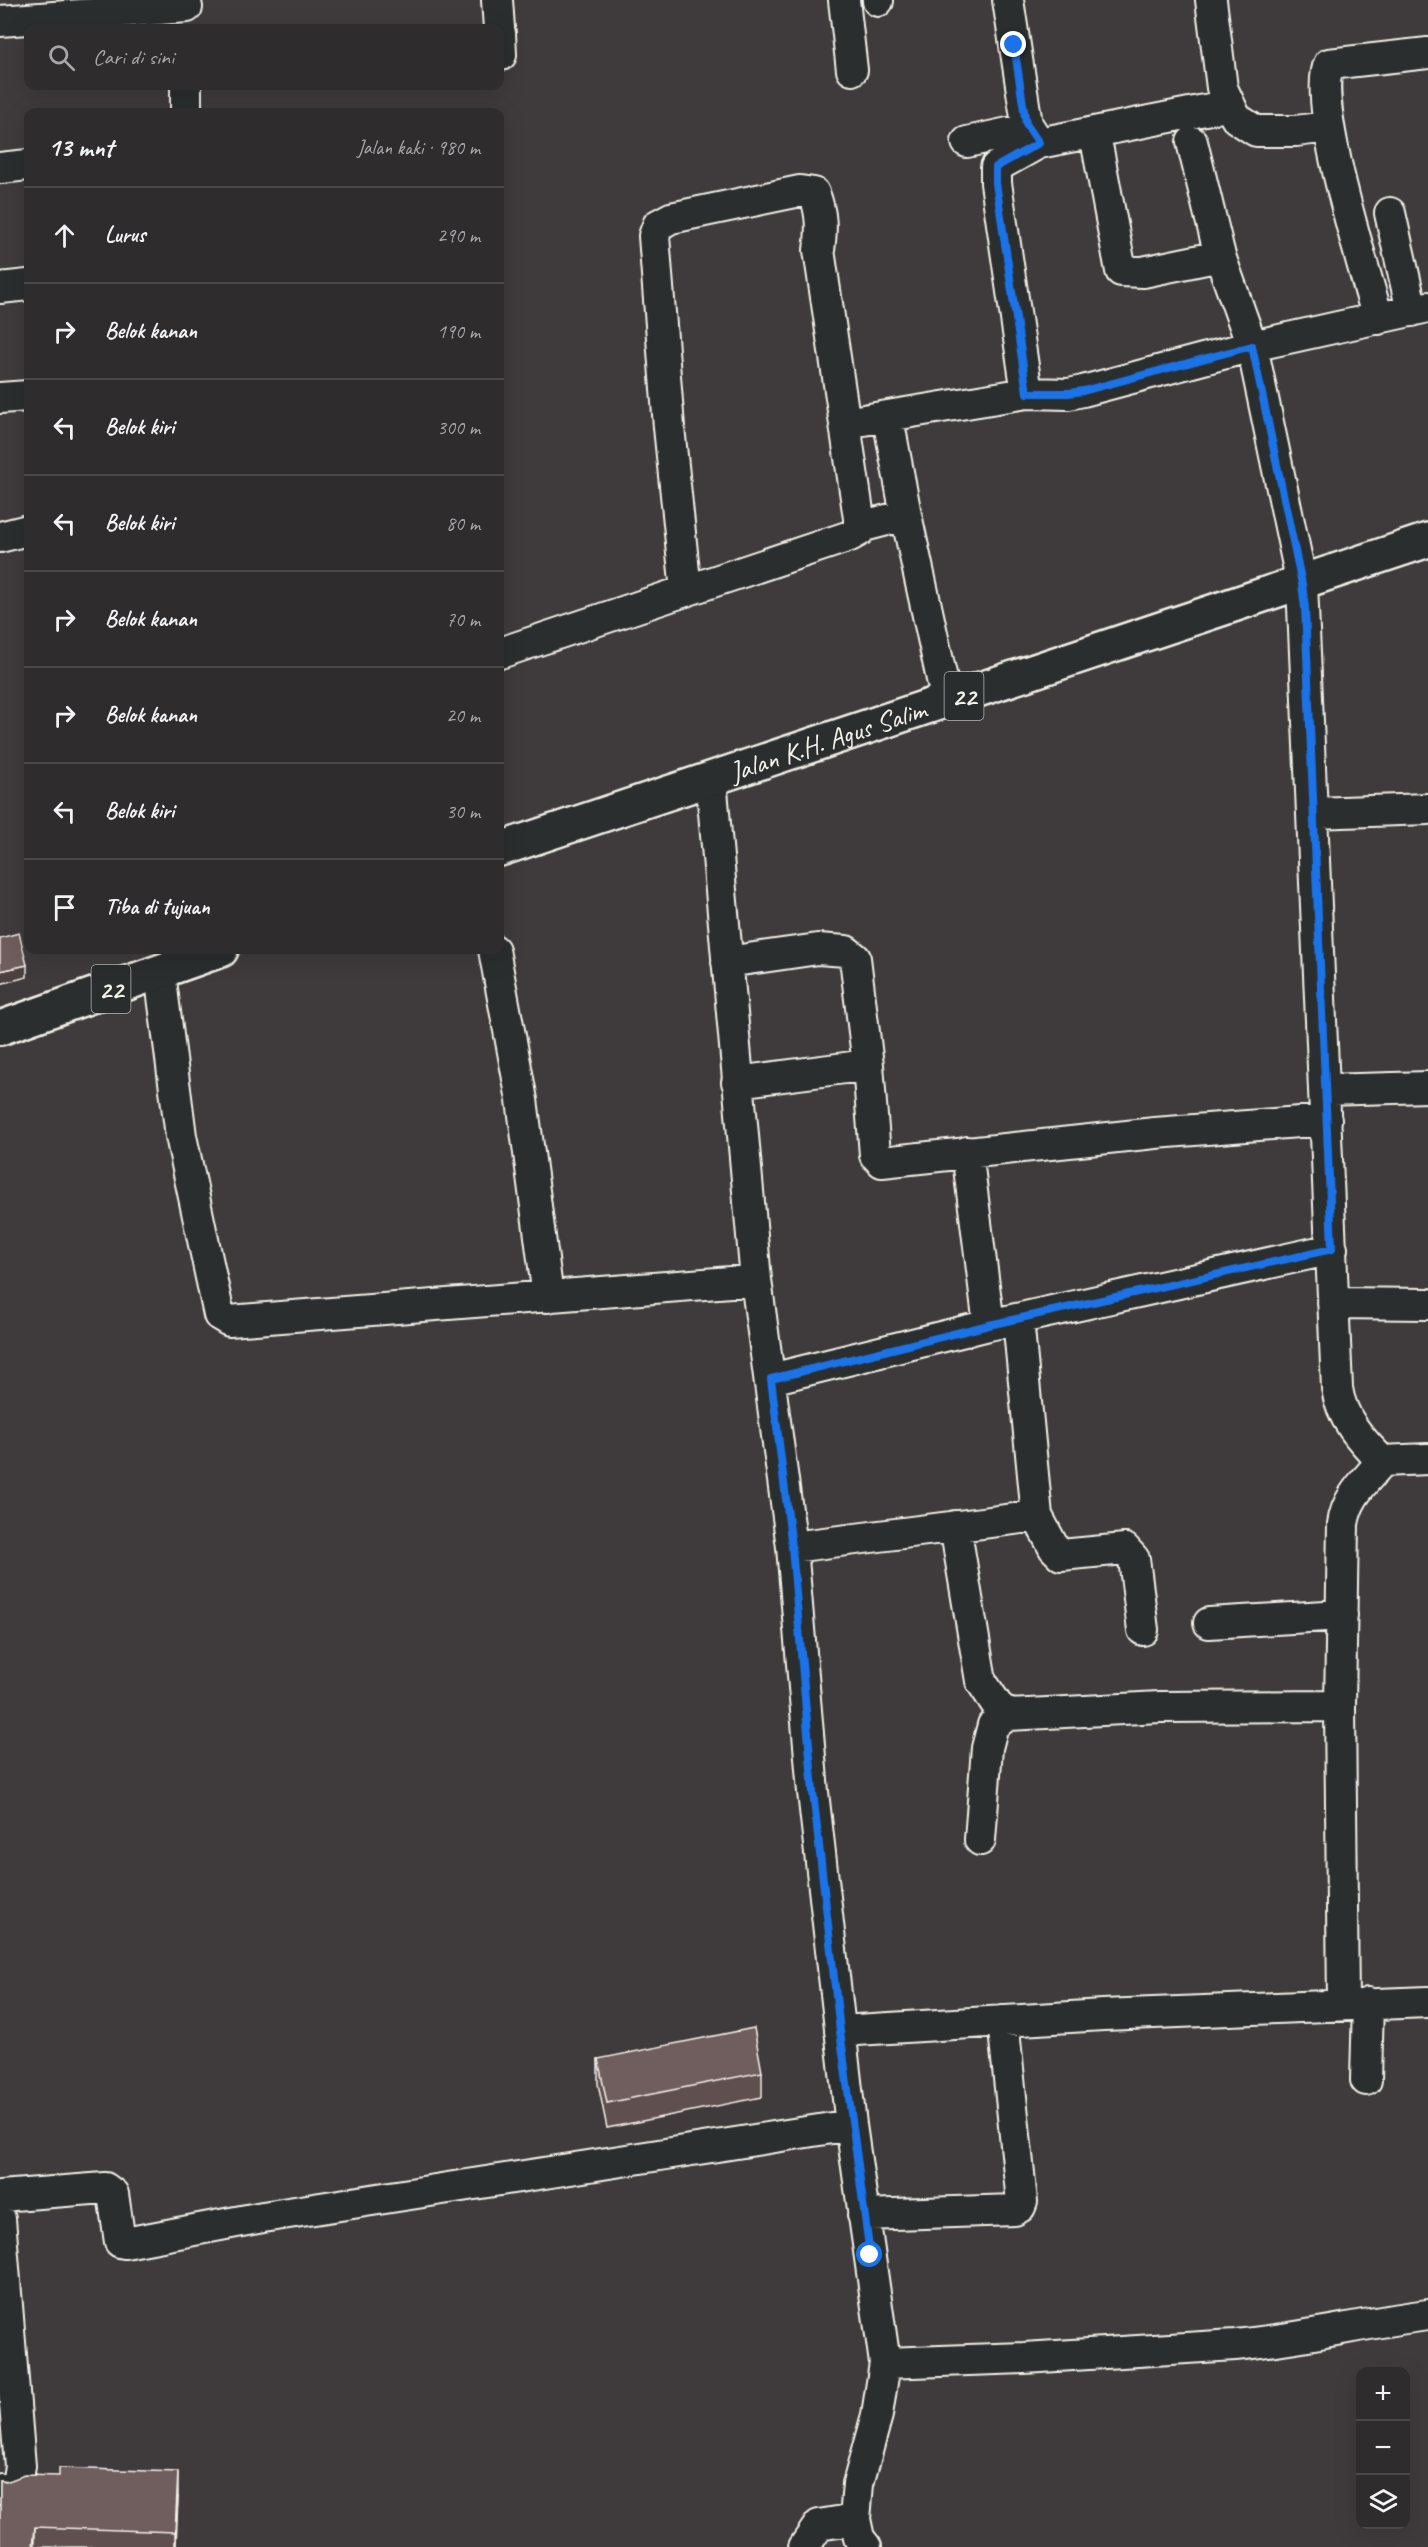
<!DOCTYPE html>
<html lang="id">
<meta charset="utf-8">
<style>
body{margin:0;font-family:Caveat,sans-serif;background:#373435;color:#f1f3f6}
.controls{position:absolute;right:18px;bottom:18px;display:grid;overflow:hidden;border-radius:12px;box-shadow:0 6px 24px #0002}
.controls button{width:54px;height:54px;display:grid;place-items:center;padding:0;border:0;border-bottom:2px solid #4a4849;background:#2f2c2d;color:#f1f3f6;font:30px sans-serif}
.stop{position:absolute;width:18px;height:18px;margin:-14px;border:4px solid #1a73e8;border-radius:50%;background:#fff}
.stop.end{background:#1a73e8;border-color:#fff;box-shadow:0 2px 6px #0008}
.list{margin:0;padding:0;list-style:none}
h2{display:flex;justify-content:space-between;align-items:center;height:78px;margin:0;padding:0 24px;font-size:26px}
h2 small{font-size:20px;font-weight:400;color:#a7a7aa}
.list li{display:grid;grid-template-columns:39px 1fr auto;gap:18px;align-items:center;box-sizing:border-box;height:96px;padding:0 24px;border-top:2px solid #4a4849}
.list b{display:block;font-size:22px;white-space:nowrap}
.list em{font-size:20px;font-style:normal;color:#a7a7aa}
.icon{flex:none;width:33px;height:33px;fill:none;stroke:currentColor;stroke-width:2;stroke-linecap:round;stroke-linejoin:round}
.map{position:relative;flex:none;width:1428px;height:2547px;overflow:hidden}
.search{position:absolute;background:#2f2c2d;box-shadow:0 6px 24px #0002;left:24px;top:24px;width:480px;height:66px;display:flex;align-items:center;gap:15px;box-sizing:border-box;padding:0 21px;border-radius:12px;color:#a7a7aa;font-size:22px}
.panel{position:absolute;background:#2f2c2d;box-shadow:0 6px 24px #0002;left:24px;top:108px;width:480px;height:846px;border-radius:12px}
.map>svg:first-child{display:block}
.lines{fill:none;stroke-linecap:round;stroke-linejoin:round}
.minor-casing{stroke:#f4f1e8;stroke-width:34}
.highway-casing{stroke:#f4f1e8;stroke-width:38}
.minor{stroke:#2a2d2e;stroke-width:30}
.highway{stroke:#2a2d2e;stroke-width:33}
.wall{fill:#605050;stroke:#f4f1e8;stroke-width:1.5}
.shaded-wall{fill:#4e4141;stroke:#f4f1e8;stroke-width:1.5}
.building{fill:#705d5d;stroke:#f4f1e8;stroke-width:1.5}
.route{stroke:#1a73e8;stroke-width:8}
.labels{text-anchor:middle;stroke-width:4.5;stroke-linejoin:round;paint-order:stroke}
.shield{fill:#2a2d2e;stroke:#b7b6b0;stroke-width:1.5}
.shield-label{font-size:27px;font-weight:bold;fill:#f4f1e8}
.street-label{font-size:28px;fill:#f4f1e8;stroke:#2a2d2e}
</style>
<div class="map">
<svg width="1428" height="2547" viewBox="0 0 1428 2547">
<rect width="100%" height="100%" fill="#3f3b3c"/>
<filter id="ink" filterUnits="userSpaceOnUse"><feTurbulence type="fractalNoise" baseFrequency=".0167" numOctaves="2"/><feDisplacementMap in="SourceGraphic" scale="12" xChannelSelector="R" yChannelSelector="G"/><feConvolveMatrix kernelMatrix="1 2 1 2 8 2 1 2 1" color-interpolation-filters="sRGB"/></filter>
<g filter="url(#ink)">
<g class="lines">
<!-- minor casing -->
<g class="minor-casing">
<path id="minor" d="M497,0L499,28
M844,0L852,70
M878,0V1
M1211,0L1222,88L1236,118L1256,131H1296L1328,127
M0,21L187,7
M500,33L501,55
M186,112V86
M1027,124L1039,143L1230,105
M967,142L1022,130L1027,124L1008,0
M1192,142L1220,256L1252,346L1302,584L1337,1388C1341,1418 1361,1440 1382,1461C1365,1482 1347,1496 1343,1524L1340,1706L1343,2004
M1098,150L1121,271L1143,272L1220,256
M0,168L28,165
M1390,213L1412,311
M0,288L28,285
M1378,319C1365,270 1311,103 1329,64L1428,53
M1027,393L996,183V167L1039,143
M0,398L28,396
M888,418L906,515
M845,423L1027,393L1069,394L1083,391L1252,346L1428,307
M860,527L906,515L947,702
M0,537L28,530
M500,653L850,536L859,531V518L819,250C822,229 822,213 814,193L800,191L671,218L658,225L654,236L669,427L686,591
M711,779L756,1280L792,1547L813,1792L851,2125L885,2363L877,2415L858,2484L855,2519L859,2538L866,2547
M1314,813L1428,809
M494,950L522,1100L548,1297
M727,962L818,949L846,951L855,958L868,1065L875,1155L882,1162L1155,1133L1326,1120
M160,973L181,1136L219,1315L229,1321L756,1280
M737,1082L868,1065
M1324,1090L1428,1087
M967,1152L989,1325
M1333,1303L1428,1304
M771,1379L989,1325L1332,1249
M1382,1461L1428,1459
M1037,1516L1054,1548L1061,1555L1125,1549L1134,1559L1143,1630
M955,1526L981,1681L997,1705L1008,1715L1160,1707L1340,1706
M792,1547L1037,1516L1018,1319
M1209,1623L1342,1615
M980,1840L987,1748L993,1725L1008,1715
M840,2031L1103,2015L1428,2002
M1366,2080L1368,2003
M0,2196L105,2188L113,2194L120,2242L125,2243L263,2217L851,2125
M863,2215L1015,2210L1020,2207L1022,2202L1003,2021
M0,2219L20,2466L17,2485L8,2490L0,2489
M885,2363L1024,2358L1235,2345C1300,2339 1363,2323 1428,2315
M804,2547L819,2525L855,2519"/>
</g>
<!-- highway casing -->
<g class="highway-casing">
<g id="highway">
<path id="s1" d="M500,849L1428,540"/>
<path d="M0,1028L221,950"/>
</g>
</g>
<!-- minor -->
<use href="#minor" class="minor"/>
<!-- highway -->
<use href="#highway" class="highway"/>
</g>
<!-- wall -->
<path class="wall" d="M598,2059L762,2072V2097L607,2128L598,2084Z
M0,2481L178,2497L176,2547H0Z"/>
<!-- shaded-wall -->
<path class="shaded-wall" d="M27,965V977L0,984V971Z
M178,2472V2497L175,2547V2532Z
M35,2527V2547H33Z"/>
<!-- building -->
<path class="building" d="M19,933L27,965L0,971V938Z
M754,2028L762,2072L607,2103L598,2059Z
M59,2468L178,2472L175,2532L35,2527L33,2547H0V2481L6,2482L24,2475L59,2476Z"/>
</g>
<g class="lines" filter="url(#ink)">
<!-- route -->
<path class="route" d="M870,2255L840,2031L813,1792L792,1547L771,1379L989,1325L1332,1249L1305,608L1302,584L1252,346L1083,391L1069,393H1027L996,183V167L1039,143L1026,124L1014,45"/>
</g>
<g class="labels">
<!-- shield labels -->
<g class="shield">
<rect x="944.5" y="672" width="39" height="48" rx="4.5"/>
<rect x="91.5" y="965" width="39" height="48" rx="4.5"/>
</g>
<g class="shield-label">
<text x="964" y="705">22</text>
<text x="111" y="998">22</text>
</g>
<!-- street labels -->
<g class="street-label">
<text dy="10" stroke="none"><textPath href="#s1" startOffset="345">Jalan K.H. Agus Salim</textPath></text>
</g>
</g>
</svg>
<div class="controls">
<button>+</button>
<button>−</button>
<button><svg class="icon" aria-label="layers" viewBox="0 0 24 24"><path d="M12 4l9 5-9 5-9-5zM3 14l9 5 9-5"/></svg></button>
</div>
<div class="stop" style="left:870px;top:2255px"></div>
<div class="stop end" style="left:1014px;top:45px"></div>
<div class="search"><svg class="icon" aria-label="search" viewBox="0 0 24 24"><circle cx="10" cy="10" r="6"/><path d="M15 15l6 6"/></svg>Cari di sini</div>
<section class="panel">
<h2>13 mnt<small>Jalan kaki · 980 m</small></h2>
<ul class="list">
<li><svg class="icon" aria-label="ahead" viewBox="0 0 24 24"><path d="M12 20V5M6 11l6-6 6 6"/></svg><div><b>Lurus</b></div><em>290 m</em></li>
<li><svg class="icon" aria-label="right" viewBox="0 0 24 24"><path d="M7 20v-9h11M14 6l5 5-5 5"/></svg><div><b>Belok kanan</b></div><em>190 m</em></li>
<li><svg class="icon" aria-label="left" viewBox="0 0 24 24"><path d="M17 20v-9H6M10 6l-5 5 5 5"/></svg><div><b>Belok kiri</b></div><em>300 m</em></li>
<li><svg class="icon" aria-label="left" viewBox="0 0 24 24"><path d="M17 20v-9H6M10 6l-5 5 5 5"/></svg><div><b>Belok kiri</b></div><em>80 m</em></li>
<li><svg class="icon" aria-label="right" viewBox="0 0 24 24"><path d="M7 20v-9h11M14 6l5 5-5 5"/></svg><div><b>Belok kanan</b></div><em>70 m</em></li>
<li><svg class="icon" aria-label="right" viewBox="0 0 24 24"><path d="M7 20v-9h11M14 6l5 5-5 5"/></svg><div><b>Belok kanan</b></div><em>20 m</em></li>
<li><svg class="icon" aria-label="left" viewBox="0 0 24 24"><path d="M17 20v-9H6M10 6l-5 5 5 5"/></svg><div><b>Belok kiri</b></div><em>30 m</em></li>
<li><svg class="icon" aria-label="arrive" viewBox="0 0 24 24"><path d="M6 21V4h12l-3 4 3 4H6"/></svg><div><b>Tiba di tujuan</b></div></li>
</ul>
</section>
</div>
